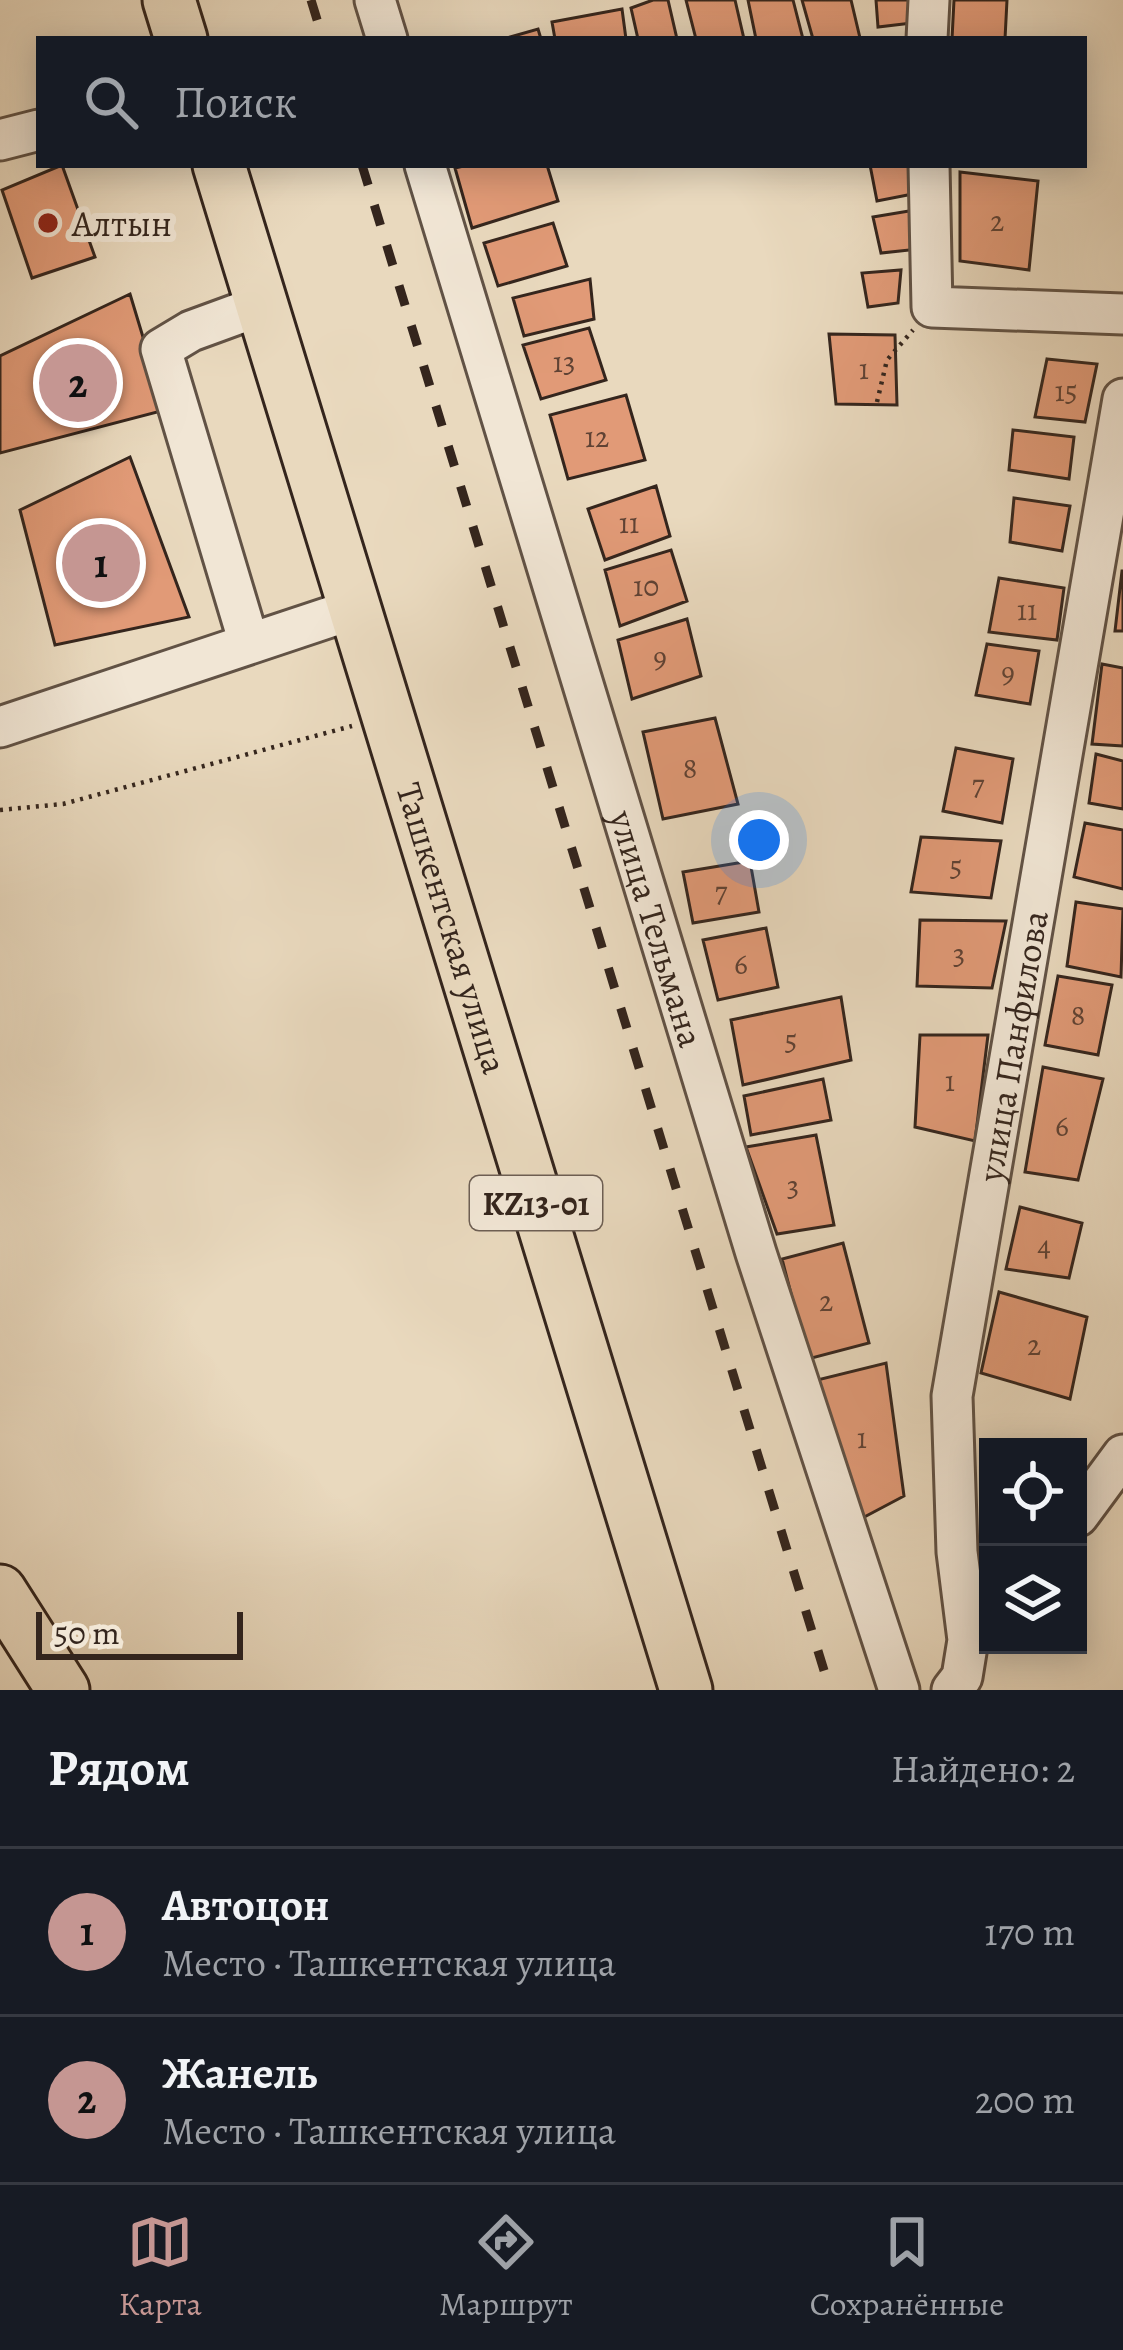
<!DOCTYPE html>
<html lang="ru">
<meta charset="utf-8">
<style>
body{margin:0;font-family:Alegreya,serif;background:#20242c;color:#f1f3f6}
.controls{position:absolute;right:36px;bottom:36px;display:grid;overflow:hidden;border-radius:0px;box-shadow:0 6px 30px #0003}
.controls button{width:108px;height:108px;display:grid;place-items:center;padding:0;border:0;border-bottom:3px solid #363941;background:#171b24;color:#f1f3f6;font:60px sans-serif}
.scale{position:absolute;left:36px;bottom:30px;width:207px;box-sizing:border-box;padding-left:12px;border:6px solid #34251d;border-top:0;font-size:33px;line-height:42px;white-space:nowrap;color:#34251d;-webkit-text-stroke:9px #f1e6d5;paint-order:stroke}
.you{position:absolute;left:759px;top:840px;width:42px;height:42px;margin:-30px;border:9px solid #fff;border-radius:50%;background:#1a73e8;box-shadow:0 0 0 18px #1a73e833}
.badge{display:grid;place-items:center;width:78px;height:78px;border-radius:50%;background:#c59692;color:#111;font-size:39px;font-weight:700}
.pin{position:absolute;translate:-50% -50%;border:6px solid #fff;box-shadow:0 3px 12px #0006}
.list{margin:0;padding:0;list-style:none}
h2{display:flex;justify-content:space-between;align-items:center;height:156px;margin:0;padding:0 48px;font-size:51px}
h2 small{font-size:39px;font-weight:400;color:#9ea1a6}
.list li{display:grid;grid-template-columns:78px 1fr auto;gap:36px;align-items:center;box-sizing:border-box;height:168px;padding:0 48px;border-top:3px solid #363941}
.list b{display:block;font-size:45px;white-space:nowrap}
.list p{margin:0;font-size:39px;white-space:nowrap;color:#9ea1a6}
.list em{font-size:39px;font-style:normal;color:#9ea1a6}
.icon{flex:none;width:66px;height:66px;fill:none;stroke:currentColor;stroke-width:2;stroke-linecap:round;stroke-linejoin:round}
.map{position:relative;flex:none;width:1123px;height:1690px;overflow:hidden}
.search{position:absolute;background:#171b24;box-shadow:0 6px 30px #0003;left:36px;right:36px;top:36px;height:132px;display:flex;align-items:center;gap:30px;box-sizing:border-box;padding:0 42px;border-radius:0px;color:#9ea1a6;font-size:45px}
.sheet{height:492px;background:#171b24}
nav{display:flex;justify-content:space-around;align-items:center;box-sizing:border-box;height:168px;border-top:3px solid #363941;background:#171b24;font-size:33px;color:#9ea1a6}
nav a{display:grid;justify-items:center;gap:6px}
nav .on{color:#c59692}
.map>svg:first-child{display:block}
.building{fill:#e19a77;stroke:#34251d;stroke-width:3}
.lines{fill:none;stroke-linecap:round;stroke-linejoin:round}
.minor-casing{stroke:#615245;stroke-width:45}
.major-casing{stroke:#34251d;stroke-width:57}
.path{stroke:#34251d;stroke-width:4.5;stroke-dasharray:3 6;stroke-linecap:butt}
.minor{stroke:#f1e6d5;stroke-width:39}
.major{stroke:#e9d9be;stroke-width:51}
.rail{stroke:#34251d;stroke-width:9;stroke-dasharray:21 21;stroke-linecap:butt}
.poi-dot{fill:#8f2418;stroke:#f1e6d5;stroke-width:4.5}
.labels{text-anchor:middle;stroke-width:12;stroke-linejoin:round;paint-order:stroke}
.number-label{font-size:30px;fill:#5f4234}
.shield{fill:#f1e6d5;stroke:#6d5f54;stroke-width:3}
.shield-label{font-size:33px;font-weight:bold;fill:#34251d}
.poi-label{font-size:36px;fill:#34251d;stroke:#f1e6d5;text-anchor:start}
.street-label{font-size:36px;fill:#34251d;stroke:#f1e6d5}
</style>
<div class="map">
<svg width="1123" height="1690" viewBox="0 0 1123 1690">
<rect width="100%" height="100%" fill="#e9d9be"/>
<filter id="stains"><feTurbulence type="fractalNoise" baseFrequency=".00167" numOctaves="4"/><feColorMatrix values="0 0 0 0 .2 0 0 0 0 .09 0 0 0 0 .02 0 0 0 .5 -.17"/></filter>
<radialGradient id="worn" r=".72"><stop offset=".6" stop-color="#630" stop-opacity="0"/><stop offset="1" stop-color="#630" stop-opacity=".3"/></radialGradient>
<!-- building -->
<path class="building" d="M653,0H668L677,39H638L631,8Z
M686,0H735L744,39H696Z
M748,0H793L803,39H756Z
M802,0H851L860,38L813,39Z
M876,0H926L929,21L878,27Z
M954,0H1007L1005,39H952Z
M622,9L626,39H555L552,22Z
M538,29L541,39H503Z
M62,165L95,257L32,278L2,190Z
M468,165H547L558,201L472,228L455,168Z
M870,165H923L928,191L877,201Z
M960,172L1038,181L1029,270L960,261Z
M915,210L919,249L881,253L873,217Z
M553,223L567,266L498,286L484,243Z
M901,270L898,303L868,307L862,273Z
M590,279L594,319L524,336L513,298Z
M130,294L165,410L0,453V356Z
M589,328L606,380L541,399L523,345Z
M829,334L895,335L897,405L836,404Z
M1047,359L1097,364L1085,422L1035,417Z
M626,395L645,460L568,479L550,415Z
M1013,430L1074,437L1069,479L1009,470Z
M130,457L189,617L55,645L20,510Z
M656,486L670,536L605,560L588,509Z
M1014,498L1070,506L1062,551L1010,542Z
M671,550L687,601L620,626L605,570Z
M1122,571H1123V631H1115Z
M999,578L1064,588L1057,640L989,632Z
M687,619L701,676L632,699L618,640Z
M987,644L1039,651L1030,704L976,695Z
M1102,664L1123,668V746L1092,744Z
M715,718L738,804L663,819L643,732Z
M956,748L1013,759L1002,823L943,811Z
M1096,754L1123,761V809L1089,803Z
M1085,823L1123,830V889L1074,877Z
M921,837L1001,841L991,898L911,892Z
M750,861L759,912L693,923L683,872Z
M1076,902L1123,909L1121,977L1067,966Z
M920,920L1006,921L992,988L917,986Z
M766,928L778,987L718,1000L703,940Z
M1058,976L1112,985L1098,1055L1045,1045Z
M841,997L851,1060L743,1085L731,1020Z
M920,1035H988L975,1141L915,1127Z
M1043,1067L1103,1079L1078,1180L1025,1172Z
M823,1079L831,1120L751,1135L744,1096Z
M816,1135L834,1225L777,1234L746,1147Z
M1020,1207L1082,1223L1069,1278L1006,1269Z
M843,1243L869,1343L808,1359L782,1259Z
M999,1292L1087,1317L1070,1399L981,1373Z
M886,1363L904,1496L851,1524L813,1381Z"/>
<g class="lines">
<!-- minor casing -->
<g class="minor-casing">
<g id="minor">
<path d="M375,0L387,39"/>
<path d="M927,39L929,0"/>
<path d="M0,140L39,130"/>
<path id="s1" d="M425,165L756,1253L899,1690"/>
<path d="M929,165L932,307L1123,314"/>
<path d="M249,643L161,349L191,331L262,305"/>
<path d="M0,727L354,609"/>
<path d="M1078,1516L1123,1455"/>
<path id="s2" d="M952,1690L962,1677L968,1640L957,1552L952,1396L1123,399"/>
</g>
</g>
<!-- major casing -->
<g class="major-casing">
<g id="major">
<path d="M169,0L181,39"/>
<path id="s3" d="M219,165L686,1690"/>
<path d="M0,1591L63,1690"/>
</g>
</g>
<!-- path -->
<path class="path" d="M877,402L887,360L913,330
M0,810L63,804L352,726"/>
<!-- minor -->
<use href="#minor" class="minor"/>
<!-- major -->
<use href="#major" class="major"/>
<!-- rail -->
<path class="rail" d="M311,0L323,39
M362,165L830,1690"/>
</g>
<!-- markers -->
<circle class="poi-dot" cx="48" cy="223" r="12"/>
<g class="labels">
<!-- number labels -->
<g class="number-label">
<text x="997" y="231">2</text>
<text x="564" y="372">13</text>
<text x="864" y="379">1</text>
<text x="1066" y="401">15</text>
<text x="597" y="447">12</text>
<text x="629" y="533">11</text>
<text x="646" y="596">10</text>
<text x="1027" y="620">11</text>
<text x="660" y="668">9</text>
<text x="1008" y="683">9</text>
<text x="690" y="778">8</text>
<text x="978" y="795">7</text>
<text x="956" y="876">5</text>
<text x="721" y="902">7</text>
<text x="959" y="964">3</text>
<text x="741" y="974">6</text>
<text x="1078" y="1025">8</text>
<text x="791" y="1050">5</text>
<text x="950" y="1091">1</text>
<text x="1062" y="1136">6</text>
<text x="793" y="1196">3</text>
<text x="1044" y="1256">4</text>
<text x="826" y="1311">2</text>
<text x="1034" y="1355">2</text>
<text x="862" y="1448">1</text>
</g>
<!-- shield labels -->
<rect class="shield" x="470" y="1176" width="132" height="54" rx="9"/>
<g class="shield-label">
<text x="536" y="1215">KZ13-01</text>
</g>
<!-- poi labels -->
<g class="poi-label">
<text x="72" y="236">Алтын</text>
</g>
<!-- street labels -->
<g class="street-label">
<text dy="13" stroke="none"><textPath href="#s3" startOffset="798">Ташкентская улица</textPath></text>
<text dy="13" stroke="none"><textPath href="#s1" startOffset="798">улица Тельмана</textPath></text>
<text dy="13" stroke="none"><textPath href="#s2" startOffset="654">улица Панфилова</textPath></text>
</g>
</g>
<rect width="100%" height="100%" filter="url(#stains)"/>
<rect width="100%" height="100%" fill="url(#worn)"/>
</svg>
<div class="controls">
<button><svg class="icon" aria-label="locate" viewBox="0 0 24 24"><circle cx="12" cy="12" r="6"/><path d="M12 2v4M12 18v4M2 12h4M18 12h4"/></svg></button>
<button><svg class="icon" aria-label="layers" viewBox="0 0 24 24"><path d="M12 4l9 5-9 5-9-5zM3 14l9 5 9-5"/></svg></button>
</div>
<div class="scale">50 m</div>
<div class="you"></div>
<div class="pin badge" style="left:101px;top:563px">1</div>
<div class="pin badge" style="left:78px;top:383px">2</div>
<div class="search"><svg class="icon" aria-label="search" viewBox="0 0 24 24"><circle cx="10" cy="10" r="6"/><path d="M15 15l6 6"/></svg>Поиск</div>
</div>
<section class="sheet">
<h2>Рядом<small>Найдено: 2</small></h2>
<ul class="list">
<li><span class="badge">1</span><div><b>Автоцон</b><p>Место · Ташкентская улица</p></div><em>170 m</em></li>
<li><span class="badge">2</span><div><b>Жанель</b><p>Место · Ташкентская улица</p></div><em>200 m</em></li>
</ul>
</section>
<nav>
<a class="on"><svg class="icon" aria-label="map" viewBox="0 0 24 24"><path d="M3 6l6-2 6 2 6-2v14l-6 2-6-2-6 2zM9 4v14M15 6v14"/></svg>Карта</a>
<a><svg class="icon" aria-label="directions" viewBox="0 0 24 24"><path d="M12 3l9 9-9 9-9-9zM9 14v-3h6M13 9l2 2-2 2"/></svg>Маршрут</a>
<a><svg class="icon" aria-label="saved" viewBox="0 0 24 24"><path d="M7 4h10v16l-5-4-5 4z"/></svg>Сохранённые</a>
</nav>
